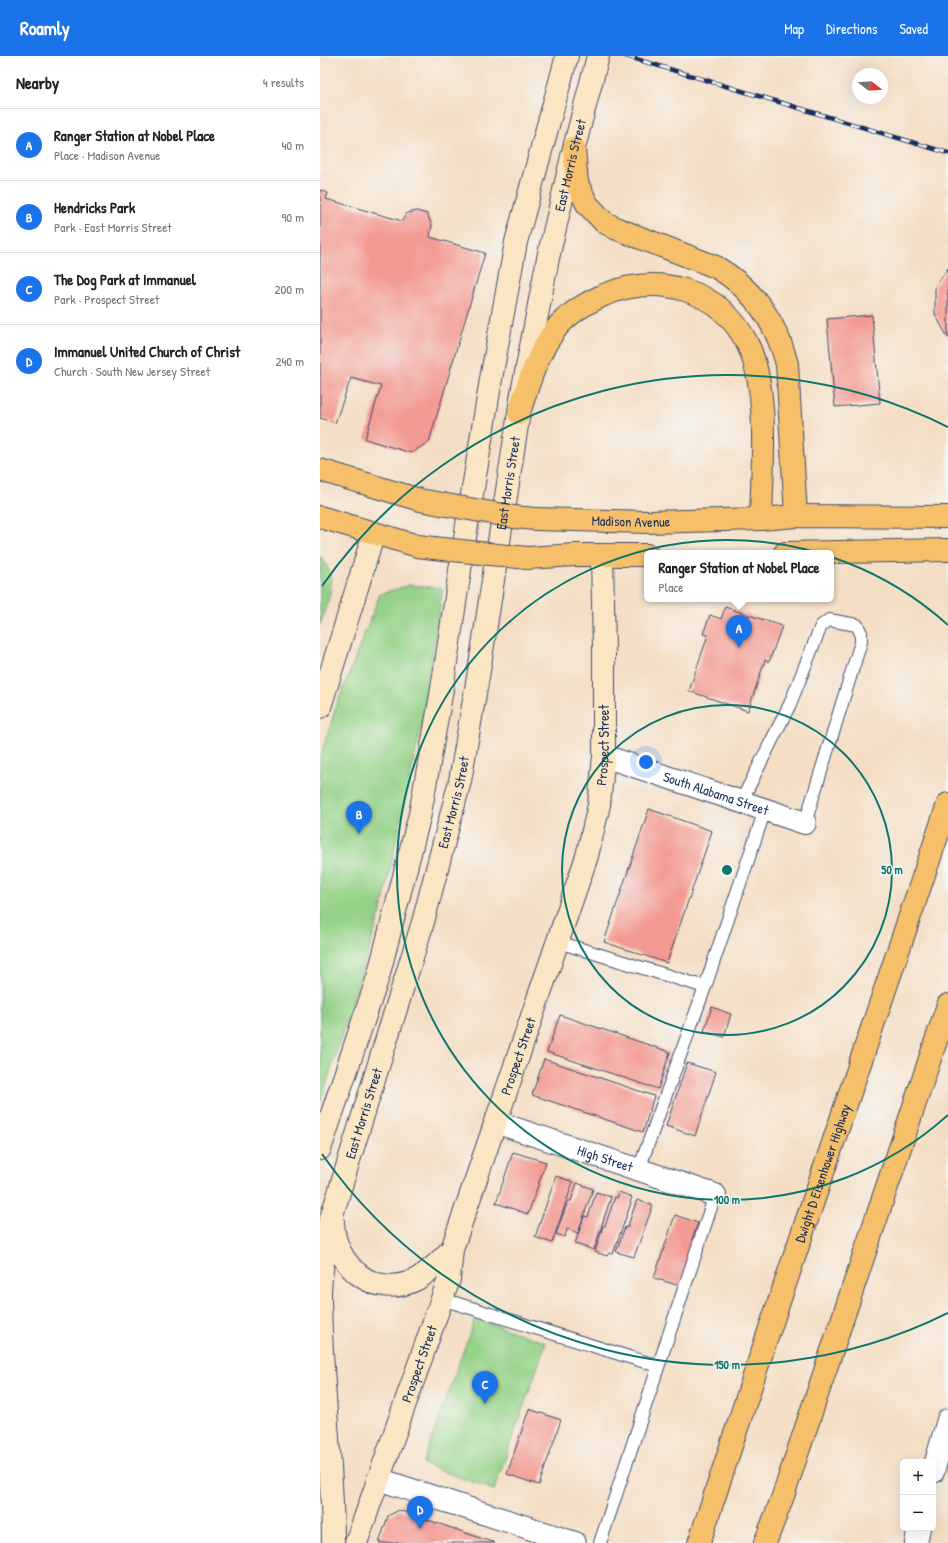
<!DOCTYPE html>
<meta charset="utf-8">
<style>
body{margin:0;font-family:"Patrick Hand",sans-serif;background:#f6f6f6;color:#202124}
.controls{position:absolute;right:12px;bottom:12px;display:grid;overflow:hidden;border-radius:6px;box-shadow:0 4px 16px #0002}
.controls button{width:36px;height:36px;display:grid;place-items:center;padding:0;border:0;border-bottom:1px solid #e0e0e0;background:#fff;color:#202124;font:20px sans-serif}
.compass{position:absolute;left:532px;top:12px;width:36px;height:36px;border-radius:50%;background:#fff;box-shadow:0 4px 16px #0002;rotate:107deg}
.you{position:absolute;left:326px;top:706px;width:14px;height:14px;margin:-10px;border:3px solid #fff;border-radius:50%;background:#1a73e8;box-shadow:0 0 0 6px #1a73e833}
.badge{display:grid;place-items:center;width:26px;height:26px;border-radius:50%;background:#1a73e8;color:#fff;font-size:13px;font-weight:700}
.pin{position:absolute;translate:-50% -33px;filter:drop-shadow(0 1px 2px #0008)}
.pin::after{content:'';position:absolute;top:21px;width:14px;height:12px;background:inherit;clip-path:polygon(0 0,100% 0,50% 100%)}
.popup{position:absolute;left:324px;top:494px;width:190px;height:52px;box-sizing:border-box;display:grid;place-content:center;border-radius:6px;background:#fff;filter:drop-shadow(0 1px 3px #0005);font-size:13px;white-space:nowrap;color:#757577}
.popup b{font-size:15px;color:#202124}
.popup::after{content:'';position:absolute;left:50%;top:100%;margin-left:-8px;border:8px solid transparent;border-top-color:#fff}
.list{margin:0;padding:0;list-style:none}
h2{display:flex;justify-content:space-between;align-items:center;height:52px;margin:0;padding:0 16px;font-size:17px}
h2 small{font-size:13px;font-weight:400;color:#757577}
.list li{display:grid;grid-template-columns:26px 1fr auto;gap:12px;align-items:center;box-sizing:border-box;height:72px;padding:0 16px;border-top:1px solid #e0e0e0}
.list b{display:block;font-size:15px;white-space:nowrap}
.list p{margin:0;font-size:13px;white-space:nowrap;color:#757577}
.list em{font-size:13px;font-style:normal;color:#757577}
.map{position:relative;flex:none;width:628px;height:1487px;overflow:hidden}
header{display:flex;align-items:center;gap:24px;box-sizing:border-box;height:56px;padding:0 20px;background:#1a73e8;color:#fff}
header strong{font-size:19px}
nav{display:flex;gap:22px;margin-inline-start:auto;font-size:14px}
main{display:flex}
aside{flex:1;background:#fff}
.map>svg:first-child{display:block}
.green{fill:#94d287;stroke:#588072}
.building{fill:#f39a92}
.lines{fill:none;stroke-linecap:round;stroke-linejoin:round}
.lane-casing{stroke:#3c496d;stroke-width:14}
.street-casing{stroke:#3c496d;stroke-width:24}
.secondary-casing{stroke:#3c496d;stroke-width:24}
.primary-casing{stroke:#3c496d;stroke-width:24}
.highway-casing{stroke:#3c496d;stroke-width:24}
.lane{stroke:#fff;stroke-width:12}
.street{stroke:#fff;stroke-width:22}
.secondary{stroke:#fbe6c4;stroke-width:22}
.primary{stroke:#f6c06b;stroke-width:22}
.highway{stroke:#f6c06b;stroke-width:22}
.rail-casing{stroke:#1b2f5e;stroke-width:4.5}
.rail{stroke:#f6f6f2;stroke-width:3;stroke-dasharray:9;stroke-linecap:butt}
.primary-bridge-casing{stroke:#3c496d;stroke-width:24;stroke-linecap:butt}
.primary-bridge{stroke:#f6c06b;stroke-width:22}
.ring{fill:none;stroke:#0f766e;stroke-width:2}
.labels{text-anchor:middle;stroke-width:3;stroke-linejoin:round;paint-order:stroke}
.street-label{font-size:14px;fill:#1b2f5e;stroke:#f6f6f2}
.centre{fill:#0f766e;stroke:#f6f6f2;stroke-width:2}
.ring-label{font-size:12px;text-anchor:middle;font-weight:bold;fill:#0f766e;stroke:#f6f6f2;stroke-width:3;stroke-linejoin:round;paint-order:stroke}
</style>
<header>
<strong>Roamly</strong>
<nav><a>Map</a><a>Directions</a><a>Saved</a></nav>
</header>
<main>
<aside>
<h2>Nearby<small>4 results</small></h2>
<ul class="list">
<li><span class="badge">A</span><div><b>Ranger Station at Nobel Place</b><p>Place · Madison Avenue</p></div><em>40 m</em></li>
<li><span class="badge">B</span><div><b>Hendricks Park</b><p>Park · East Morris Street</p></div><em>90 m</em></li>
<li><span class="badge">C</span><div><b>The Dog Park at Immanuel</b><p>Park · Prospect Street</p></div><em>200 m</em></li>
<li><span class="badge">D</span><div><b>Immanuel United Church of Christ</b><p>Church · South New Jersey Street</p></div><em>240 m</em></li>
</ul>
</aside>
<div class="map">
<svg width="628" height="1487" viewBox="0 0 628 1487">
<rect width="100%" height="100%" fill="#f6f6f2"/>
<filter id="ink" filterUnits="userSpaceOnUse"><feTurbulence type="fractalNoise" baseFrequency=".025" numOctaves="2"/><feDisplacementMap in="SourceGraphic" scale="8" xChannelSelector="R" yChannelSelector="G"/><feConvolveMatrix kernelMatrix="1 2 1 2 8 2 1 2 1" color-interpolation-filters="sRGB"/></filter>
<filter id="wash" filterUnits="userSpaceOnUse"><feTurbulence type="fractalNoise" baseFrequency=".012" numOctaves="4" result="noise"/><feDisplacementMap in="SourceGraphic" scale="16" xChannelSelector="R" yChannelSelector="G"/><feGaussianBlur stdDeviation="0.9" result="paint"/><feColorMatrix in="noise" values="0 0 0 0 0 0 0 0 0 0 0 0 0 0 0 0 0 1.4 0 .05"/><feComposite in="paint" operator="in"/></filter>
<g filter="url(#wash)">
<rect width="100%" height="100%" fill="#f4dec5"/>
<!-- green -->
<path class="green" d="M0,500C20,524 8,542 0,569Z
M90,529L123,532L102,666L61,855L0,1048V702L16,651L60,538Z
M155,1262L226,1287L174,1434L103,1408Z"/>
<g id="blocks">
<!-- building -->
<path class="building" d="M0,134L8,137L6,143L82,165L87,157L97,155L107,158L112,169L110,181L165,197L109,386L91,397L45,383L61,330L31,322L15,367L0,362Z
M628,212V282L615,258V231Z
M552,259L560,347L515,351L507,263Z
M405,551L462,570L449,606L445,604L428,655L369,635L388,579L383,578L390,559L401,563Z
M329,753L392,775L347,907L284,886Z
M392,951L411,958L404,981L384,975Z
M240,959L350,996L338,1033L227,996Z
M224,1003L334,1040L323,1076L212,1039Z
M367,1007L396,1016L375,1080L346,1070Z
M193,1096L226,1106L208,1158L176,1147Z
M236,1120L253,1126L232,1187L215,1181Z
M257,1127L273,1133L258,1177L247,1173L245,1181L236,1178L248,1145H251Z
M276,1136L291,1141L274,1194L255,1188L264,1160L268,1161Z
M299,1136L312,1141L310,1147H311L293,1198L289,1197L287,1200L275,1196L283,1170H285L295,1141L297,1142Z
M317,1144L333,1149L314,1201L296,1196L305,1171L307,1172Z
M355,1159L378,1167L372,1183L375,1185L360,1230L334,1222Z
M209,1353L241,1364L219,1429L187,1418Z
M79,1454L175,1487H59L68,1460Z"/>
</g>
</g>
<g filter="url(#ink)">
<use href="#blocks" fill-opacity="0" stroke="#3c496d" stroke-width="1"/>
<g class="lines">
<!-- lane casing -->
<g class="lane-casing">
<path id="lane" d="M421,746L470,648L501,570L509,564L537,569L541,577V586L485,767
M238,886L385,931L319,1113
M385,931L445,754
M122,1243L338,1310
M280,1487L395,1139"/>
</g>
<!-- street casing -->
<g class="street-casing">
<g id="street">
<path id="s1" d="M284,700L485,767"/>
<path id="s2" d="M175,1066L395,1139"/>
<path d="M613,1416L628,1364"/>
<path d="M58,1423L255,1487"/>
<path d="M596,1487L599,1472"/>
</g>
</g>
<!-- secondary casing -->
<g class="secondary-casing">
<g id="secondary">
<path d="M0,651L54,477"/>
<path d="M0,1093L58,921L100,758L121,639L146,475L171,323L196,186L247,0"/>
<path d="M13,1166C14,1210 55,1245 97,1223C110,1216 122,1203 132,1193"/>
<path id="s3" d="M13,1487C13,1403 0,1320 0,1236C1,1214 5,1193 8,1172L103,866L140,725L159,615L202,337L228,202L254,92L278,0"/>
<path id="s4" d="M36,1487L129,1223L132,1193L267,800L279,749L284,700V593L282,500"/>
</g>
</g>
<!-- primary casing -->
<g class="primary-casing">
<g id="primary">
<path d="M254,92L257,127L267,148L284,166L295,172L396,211C434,233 456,266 467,308L476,460"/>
<path d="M199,357C209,326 218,294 239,269C251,256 268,246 284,239C338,217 399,232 427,287C450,333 442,412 441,463"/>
<path d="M0,414L100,444L121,448"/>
<path d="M0,461L98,490L114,492"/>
<path id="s5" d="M215,463L328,466L441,463L476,460L628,461"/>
<path d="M465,497L628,494"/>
<path d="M207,502L255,499H327"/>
</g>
</g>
<!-- highway casing -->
<g class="highway-casing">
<g id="highway">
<path id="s6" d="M379,1487L444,1290L628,748"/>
<path d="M445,1487L462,1443L628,949"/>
</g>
</g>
<!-- lane -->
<use href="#lane" class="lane"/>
<!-- street -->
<use href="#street" class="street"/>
<!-- secondary -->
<use href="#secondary" class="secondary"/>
<!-- primary -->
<use href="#primary" class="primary"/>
<!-- highway -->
<use href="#highway" class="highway"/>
<!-- rail casing -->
<g class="rail-casing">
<path id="rail" d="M306,0L628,97"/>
</g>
<!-- rail -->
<use href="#rail" class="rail"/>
<!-- primary-bridge casing -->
<g class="primary-bridge-casing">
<path id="primary-bridge" d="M121,448L194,461L215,463
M114,492L207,502"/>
</g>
<!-- primary-bridge -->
<use href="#primary-bridge" class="primary-bridge"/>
</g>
</g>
<!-- distance rings -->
<g class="ring">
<circle cx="407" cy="814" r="165"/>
<path d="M628 1059A330 330 0 1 1 628 569"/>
<path d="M628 1257A495 495 0 0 1 2 1098M2 530A495 495 0 0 1 628 371"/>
</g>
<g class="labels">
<!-- street labels -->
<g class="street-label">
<text dy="5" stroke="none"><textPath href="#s3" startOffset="1408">East Morris Street</textPath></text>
<text dy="5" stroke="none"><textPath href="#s3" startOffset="1084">East Morris Street</textPath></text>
<text dy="5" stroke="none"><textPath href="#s5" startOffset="96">Madison Avenue</textPath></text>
<text dy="5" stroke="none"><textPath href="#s4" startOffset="838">Prospect Street</textPath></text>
<text dy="5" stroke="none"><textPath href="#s1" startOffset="118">South Alabama Street</textPath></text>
<text dy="5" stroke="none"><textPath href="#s3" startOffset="760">East Morris Street</textPath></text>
<text dy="5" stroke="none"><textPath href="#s4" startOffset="514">Prospect Street</textPath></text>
<text dy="5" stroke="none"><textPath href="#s3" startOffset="436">East Morris Street</textPath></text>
<text dy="5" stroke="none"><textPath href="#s2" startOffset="116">High Street</textPath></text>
<text dy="5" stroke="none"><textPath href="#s6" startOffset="390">Dwight D Eisenhower Highway</textPath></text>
<text dy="5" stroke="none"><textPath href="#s4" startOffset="190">Prospect Street</textPath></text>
</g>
</g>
<circle cx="407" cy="814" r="6" class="centre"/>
<g class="ring-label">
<text x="572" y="818">50 m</text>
<text x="407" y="1148">100 m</text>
<text x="407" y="1313">150 m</text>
</g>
</svg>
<div class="controls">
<button>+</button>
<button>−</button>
</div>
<svg class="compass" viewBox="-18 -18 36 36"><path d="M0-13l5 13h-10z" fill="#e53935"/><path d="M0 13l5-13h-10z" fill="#757577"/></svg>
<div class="you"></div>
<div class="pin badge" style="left:419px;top:592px">A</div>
<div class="popup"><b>Ranger Station at Nobel Place</b>Place</div>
<div class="pin badge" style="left:39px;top:778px">B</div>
<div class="pin badge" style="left:165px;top:1348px">C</div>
<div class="pin badge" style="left:100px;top:1473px">D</div>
</div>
</main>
